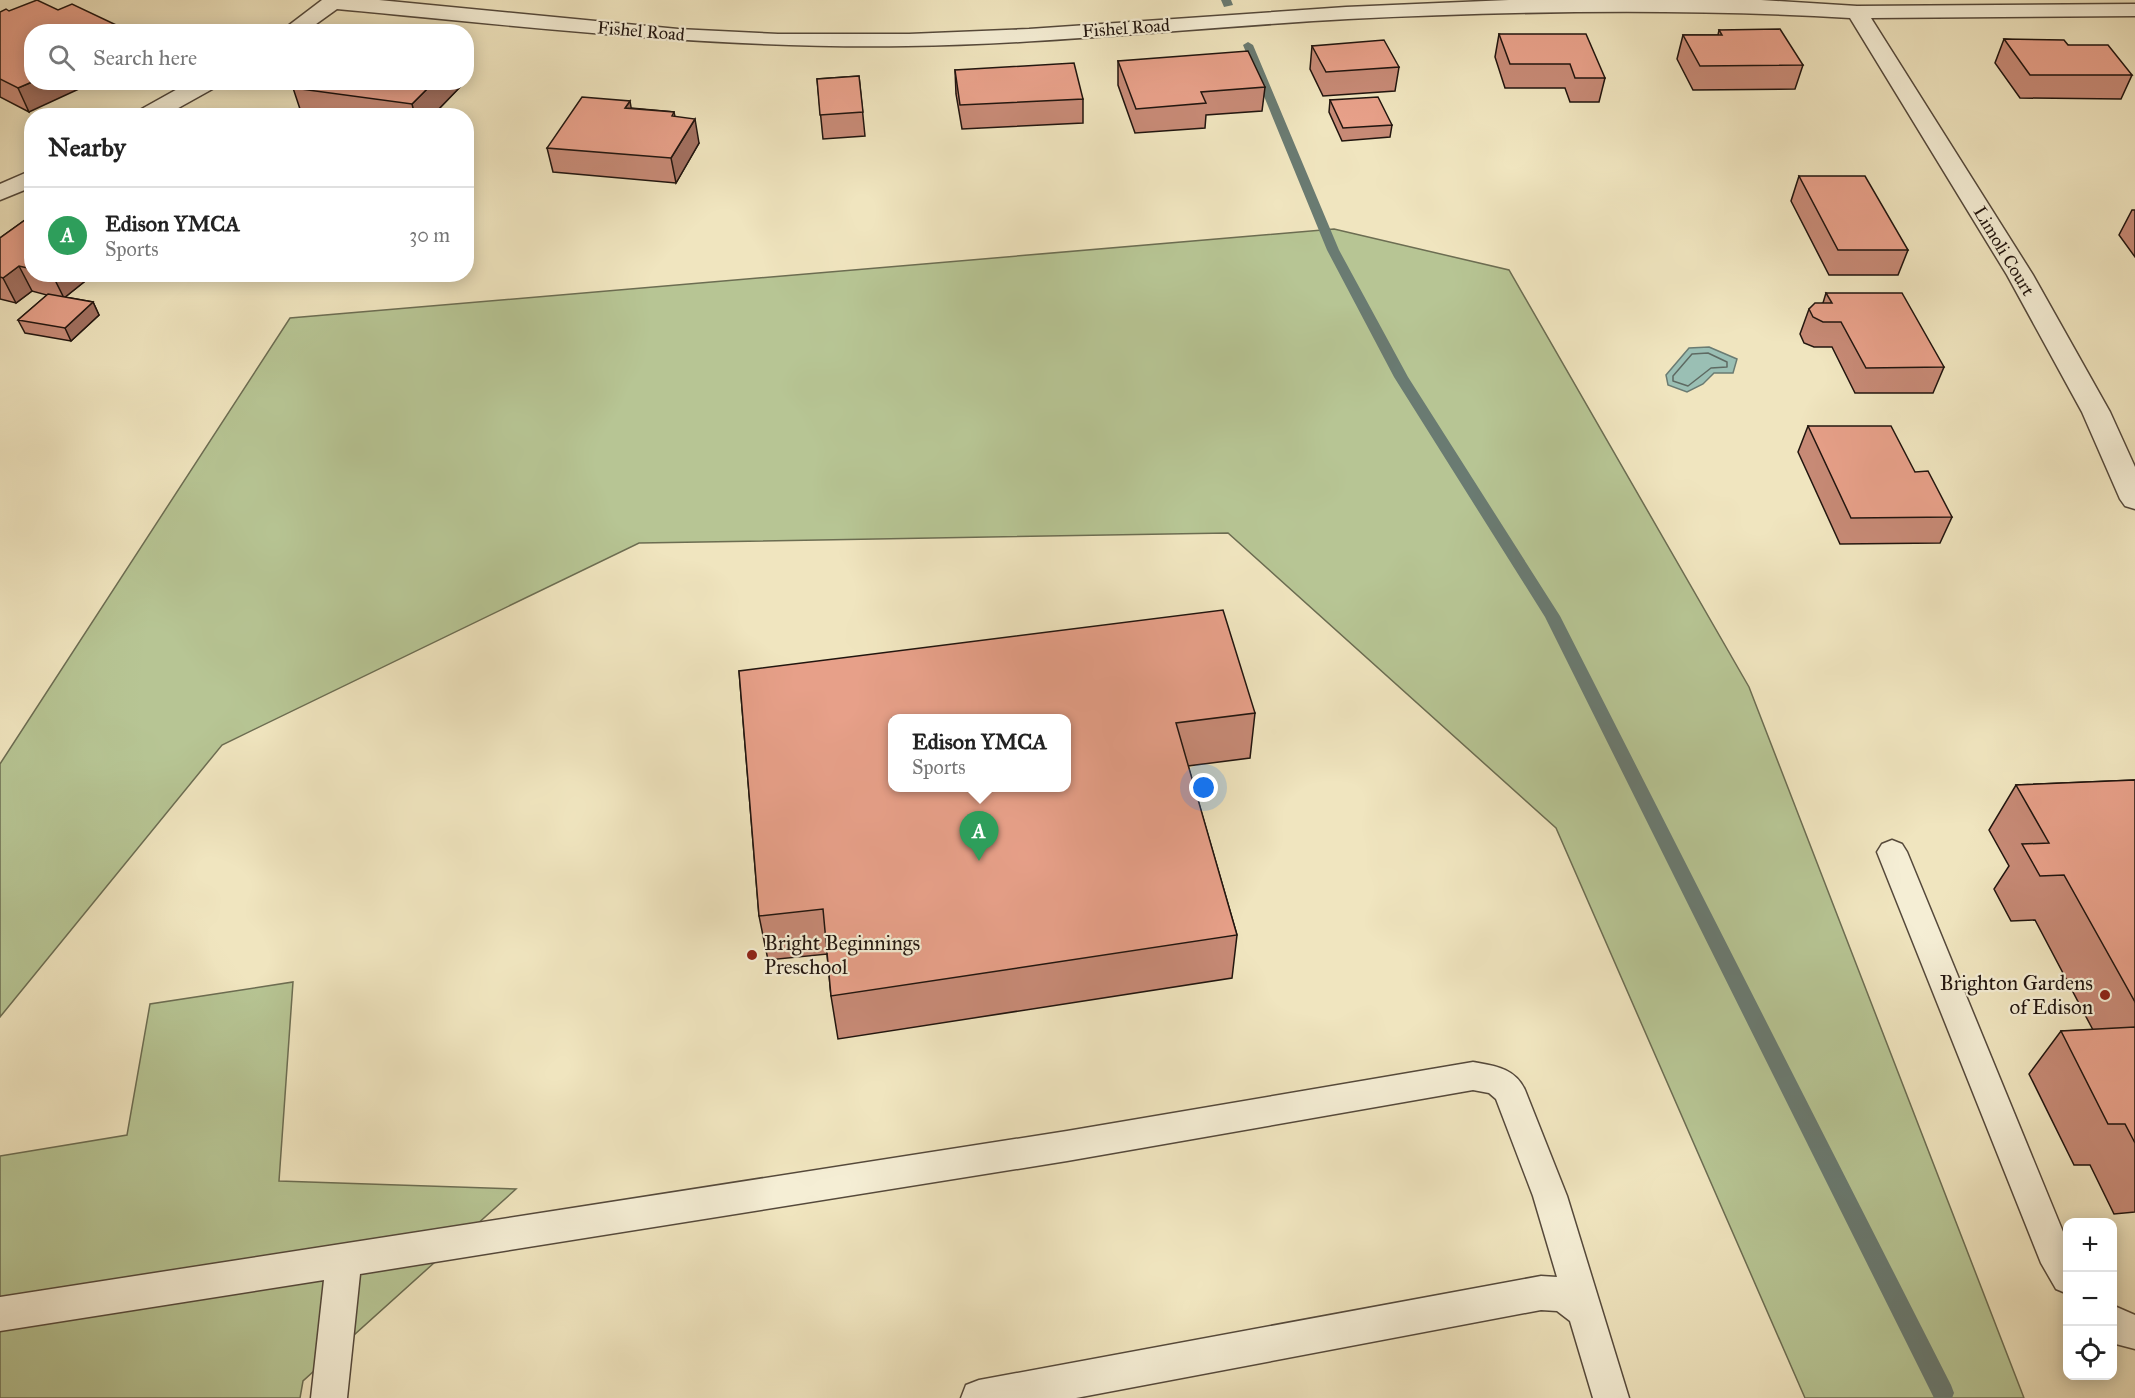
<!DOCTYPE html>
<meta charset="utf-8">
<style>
body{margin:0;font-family:"IM FELL Great Primer",serif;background:#f6f6f6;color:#222}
.controls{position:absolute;right:18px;bottom:18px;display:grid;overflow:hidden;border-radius:12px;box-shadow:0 3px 15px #0003}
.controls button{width:54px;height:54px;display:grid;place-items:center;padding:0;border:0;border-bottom:2px solid #e0e0e0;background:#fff;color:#222;font:30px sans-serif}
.you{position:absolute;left:1204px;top:788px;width:21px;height:21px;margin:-15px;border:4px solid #fff;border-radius:50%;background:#1a73e8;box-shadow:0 0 0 9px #1a73e833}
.badge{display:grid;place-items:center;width:39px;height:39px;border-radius:50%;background:#8f2418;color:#fff;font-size:20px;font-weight:700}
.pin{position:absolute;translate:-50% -50px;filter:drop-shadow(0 2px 3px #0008)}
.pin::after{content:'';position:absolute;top:32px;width:21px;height:18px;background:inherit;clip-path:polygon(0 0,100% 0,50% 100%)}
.popup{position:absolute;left:888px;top:714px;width:183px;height:78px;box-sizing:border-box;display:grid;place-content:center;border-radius:12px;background:#fff;filter:drop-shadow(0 2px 4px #0005);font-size:20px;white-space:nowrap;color:#767676}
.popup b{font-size:22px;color:#222}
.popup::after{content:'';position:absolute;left:50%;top:100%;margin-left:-12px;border:12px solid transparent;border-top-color:#fff}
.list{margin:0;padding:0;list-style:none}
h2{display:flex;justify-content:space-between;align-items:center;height:78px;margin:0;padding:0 24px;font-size:26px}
h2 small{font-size:20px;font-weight:400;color:#767676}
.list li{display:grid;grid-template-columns:39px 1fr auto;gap:18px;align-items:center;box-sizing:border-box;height:96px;padding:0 24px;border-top:2px solid #e0e0e0}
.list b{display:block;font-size:22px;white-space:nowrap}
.list p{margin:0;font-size:20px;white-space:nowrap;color:#767676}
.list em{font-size:20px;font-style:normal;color:#767676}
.icon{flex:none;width:33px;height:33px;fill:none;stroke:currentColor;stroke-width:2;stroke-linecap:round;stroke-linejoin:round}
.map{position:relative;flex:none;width:2135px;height:1398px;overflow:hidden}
.search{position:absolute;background:#fff;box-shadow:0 3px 15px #0003;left:24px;top:24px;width:450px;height:66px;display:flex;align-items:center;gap:15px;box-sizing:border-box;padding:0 21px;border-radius:24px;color:#767676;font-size:22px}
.panel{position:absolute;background:#fff;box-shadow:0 3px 15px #0003;left:24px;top:108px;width:450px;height:174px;border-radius:24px}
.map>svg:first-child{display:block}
.green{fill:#b7c594;stroke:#6c6d52;stroke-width:1.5}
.water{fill:#9abfb4;stroke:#6a7b72;stroke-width:1.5}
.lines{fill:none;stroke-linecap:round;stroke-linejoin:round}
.shore{stroke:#5e6a62;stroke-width:1.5}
.stream{fill:#6a7b72;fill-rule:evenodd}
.lane-casing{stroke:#55493b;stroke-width:3}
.street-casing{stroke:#55493b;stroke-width:3}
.lane{fill:#f5eed5;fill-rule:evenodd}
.street{fill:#f5eed5;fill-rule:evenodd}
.wall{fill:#c78a76;stroke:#21150f;stroke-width:1.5}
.shaded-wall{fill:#a27060;stroke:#21150f;stroke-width:1.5}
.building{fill:#e7a089;stroke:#21150f;stroke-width:1.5;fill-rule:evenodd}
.poi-dot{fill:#8f2418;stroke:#f5eed5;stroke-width:2}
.labels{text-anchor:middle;stroke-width:4.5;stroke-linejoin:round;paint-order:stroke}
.far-street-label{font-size:18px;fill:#21150f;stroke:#f5eed5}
.poi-label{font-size:21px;fill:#21150f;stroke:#f5eed5;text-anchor:start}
</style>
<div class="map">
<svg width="2135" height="1398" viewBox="0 0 2135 1398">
<rect width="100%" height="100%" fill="#f0e5bf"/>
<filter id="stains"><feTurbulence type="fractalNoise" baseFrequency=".00333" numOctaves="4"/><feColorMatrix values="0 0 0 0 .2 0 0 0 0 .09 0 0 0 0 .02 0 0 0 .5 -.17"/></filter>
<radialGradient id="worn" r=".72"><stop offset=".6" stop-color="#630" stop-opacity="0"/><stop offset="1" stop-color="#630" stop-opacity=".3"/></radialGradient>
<!-- green -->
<path class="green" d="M1334,229L1509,270L1749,687L2024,1398H1805L1556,828L1228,533L639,543L222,745L0,1017V764L290,318Z
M293,982L279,1181L516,1189L303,1381L300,1398H0V1156L127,1135L150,1004Z"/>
<!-- water -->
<path class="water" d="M1709,347L1737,359L1733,373H1714L1703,384L1687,392L1668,385L1666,375L1689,348Z"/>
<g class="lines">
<!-- shore -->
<path class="shore" d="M1708,353L1727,362V367L1711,368L1688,386L1673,381V376L1692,354Z"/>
<!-- stream -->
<path class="stream" d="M1221,0H1231L1233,5L1224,7Z
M1248,42L1253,45L1339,250L1408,377L1560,616L1951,1385L1954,1393L1952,1398H1934L1545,617L1394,377L1327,250L1243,45Z"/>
<!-- lane casing -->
<g class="lane-casing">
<path id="lane" d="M1892,840L1902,844L1907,852L2068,1244V1294L2056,1289L2041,1263L1877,852L1882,844Z
M1473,1062C1495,1066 1515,1068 1525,1090L1567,1196L1629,1398H1593L1570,1321L1557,1311L1541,1310L1076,1398H961L966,1385L979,1380L1541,1276L1557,1277L1533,1196L1496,1099L1489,1093L1473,1090L1067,1161L360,1274L347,1398H311L324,1280L0,1331V1297L1067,1131Z
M2112,1305L2135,1315V1349L2112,1343Z"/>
</g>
<!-- street casing -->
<g class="street-casing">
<path id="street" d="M322,0H379L678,29L778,34H909L1029,29L1346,7L1509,0H1761L1857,6L2135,4V16L1871,18L2033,275L2110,412L2135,467V509L2125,506L2120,499L2082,412L2007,275L1850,18C1683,8 1515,11 1348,19C1201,27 1054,44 907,46C716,49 528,27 337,9L305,32H280Z
M190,82H219L216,87L164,116H135L138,111Z
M32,170V187L0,200V184Z"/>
</g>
<!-- lane -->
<use href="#lane" class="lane"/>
<!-- street -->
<use href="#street" class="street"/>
</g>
<!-- wall -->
<path class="wall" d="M0,12L29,112L0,97Z
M1719,30L1803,65L1795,89L1693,90L1677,59L1683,35H1718Z
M1499,34L1605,78L1599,102H1570L1565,88H1505L1495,57Z
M2004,39L2068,45L2132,75L2121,99L2020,98L1995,63Z
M1312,46L1399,67L1395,91L1323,96L1310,69Z
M1118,61L1265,87L1262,111L1206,115L1205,128L1135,133L1118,85Z
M955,70L1083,99V123L962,129L956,94Z
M859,76L865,136L823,139L817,79Z
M299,82H464V83L432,116H328L301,112L293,88Z
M1330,100L1392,125L1390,137L1342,141L1329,112Z
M631,108L674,112L675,117L699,143L676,183L553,172L547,148Z
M1799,176L1908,250L1898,275H1829L1791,201Z
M2132,210H2135V257L2119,235Z
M32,215V274H94L65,297L93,302L99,315L71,341L25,333L18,320L47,295L32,291L16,303L0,299V238Z
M100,274H114L111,277Z
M1826,293L1944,367L1933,393H1855L1832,347H1814L1804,343L1800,334L1809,309L1823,303Z
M1808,426L1915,472L1952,517L1940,543L1840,544L1798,452Z
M739,671L1255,713L1250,758L1188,766L1237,935L1232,978L838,1039L831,996L827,954L768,960L759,916Z
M2135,780V1212L2114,1214L2090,1165H2074L2029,1074L2061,1031L2093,1030L2035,920L2011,921L1994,889L2009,866L1989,830L2016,785Z"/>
<!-- shaded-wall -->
<path class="shaded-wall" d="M32,82H94L29,112L18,88Z
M434,82H464V83L432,116H415L412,104Z
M630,101L634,125L625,108Z
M695,119L699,143L676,183L671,158Z
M19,266L32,291L16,303L3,278Z
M52,274H94L64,298Z
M93,302L99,315L71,341L65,328Z"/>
<!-- building -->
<path class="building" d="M37,0L58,10L72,4L131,32H32V82L18,88L0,79V12L6,9L9,11Z
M1780,29L1803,65L1700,66L1683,35H1722L1719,30Z
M1499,34H1586L1605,78H1575L1570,64H1510Z
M2004,39L2064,40L2068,45H2108L2132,75H2030Z
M1384,40L1399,67L1326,72L1312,46Z
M1248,51L1265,87L1201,92L1206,103L1136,109L1118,61Z
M1074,63L1083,99L960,105L955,70Z
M859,76L863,112L820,115L817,79Z
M299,82H434L412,104L293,88Z
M582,97L630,101L625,108L674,112L672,116L695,119L671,158L547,148Z
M1378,97L1392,125L1343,128L1330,100Z
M221,111L231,116H213Z
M1799,176H1865L1908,250H1838Z
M32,215V269L19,266L3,278L0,277V238Z
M1826,293H1902L1944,367L1866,368L1841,322H1823L1813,317L1809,309L1815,303H1832Z
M48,294L93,302L65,328L18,320Z
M1808,426H1891L1915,472L1928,471L1952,517L1851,518Z
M1223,610L1255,713L1176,723L1237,935L831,996L823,909L759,916L739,671ZM892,718H1066V788H892Z
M2135,780V1002L2064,875L2040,876L2022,844L2049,843L2016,785Z
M2135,1027V1143L2125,1124H2108L2061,1031Z"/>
<!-- markers -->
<g class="poi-dot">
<circle cx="752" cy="955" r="6"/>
<circle cx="2105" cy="995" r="6"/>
</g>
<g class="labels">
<!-- far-street labels -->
<g class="far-street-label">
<text transform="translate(1126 28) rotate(-4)" y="6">Fishel Road</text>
<text transform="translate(641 31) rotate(5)" y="6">Fishel Road</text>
<text transform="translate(2004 251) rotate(59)" y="6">Limoli Court</text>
</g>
<!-- poi labels -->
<g class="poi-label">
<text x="764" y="950">Bright Beginnings<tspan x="764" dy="24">Preschool</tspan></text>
<text x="2093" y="990" text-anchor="end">Brighton Gardens<tspan x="2093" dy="24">of Edison</tspan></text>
</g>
</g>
<rect width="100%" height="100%" filter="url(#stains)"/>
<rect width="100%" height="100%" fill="url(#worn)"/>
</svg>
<div class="controls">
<button>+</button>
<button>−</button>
<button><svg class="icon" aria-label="locate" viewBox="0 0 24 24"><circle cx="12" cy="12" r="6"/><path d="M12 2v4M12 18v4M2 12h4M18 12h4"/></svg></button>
</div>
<div class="you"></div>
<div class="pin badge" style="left:979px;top:861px;background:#2e9e5b">A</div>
<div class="popup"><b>Edison YMCA</b>Sports</div>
<div class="search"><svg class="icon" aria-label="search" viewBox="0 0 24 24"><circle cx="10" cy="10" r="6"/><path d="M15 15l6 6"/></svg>Search here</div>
<section class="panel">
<h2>Nearby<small></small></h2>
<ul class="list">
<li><span class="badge" style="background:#2e9e5b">A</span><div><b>Edison YMCA</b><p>Sports</p></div><em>30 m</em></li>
</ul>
</section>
</div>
